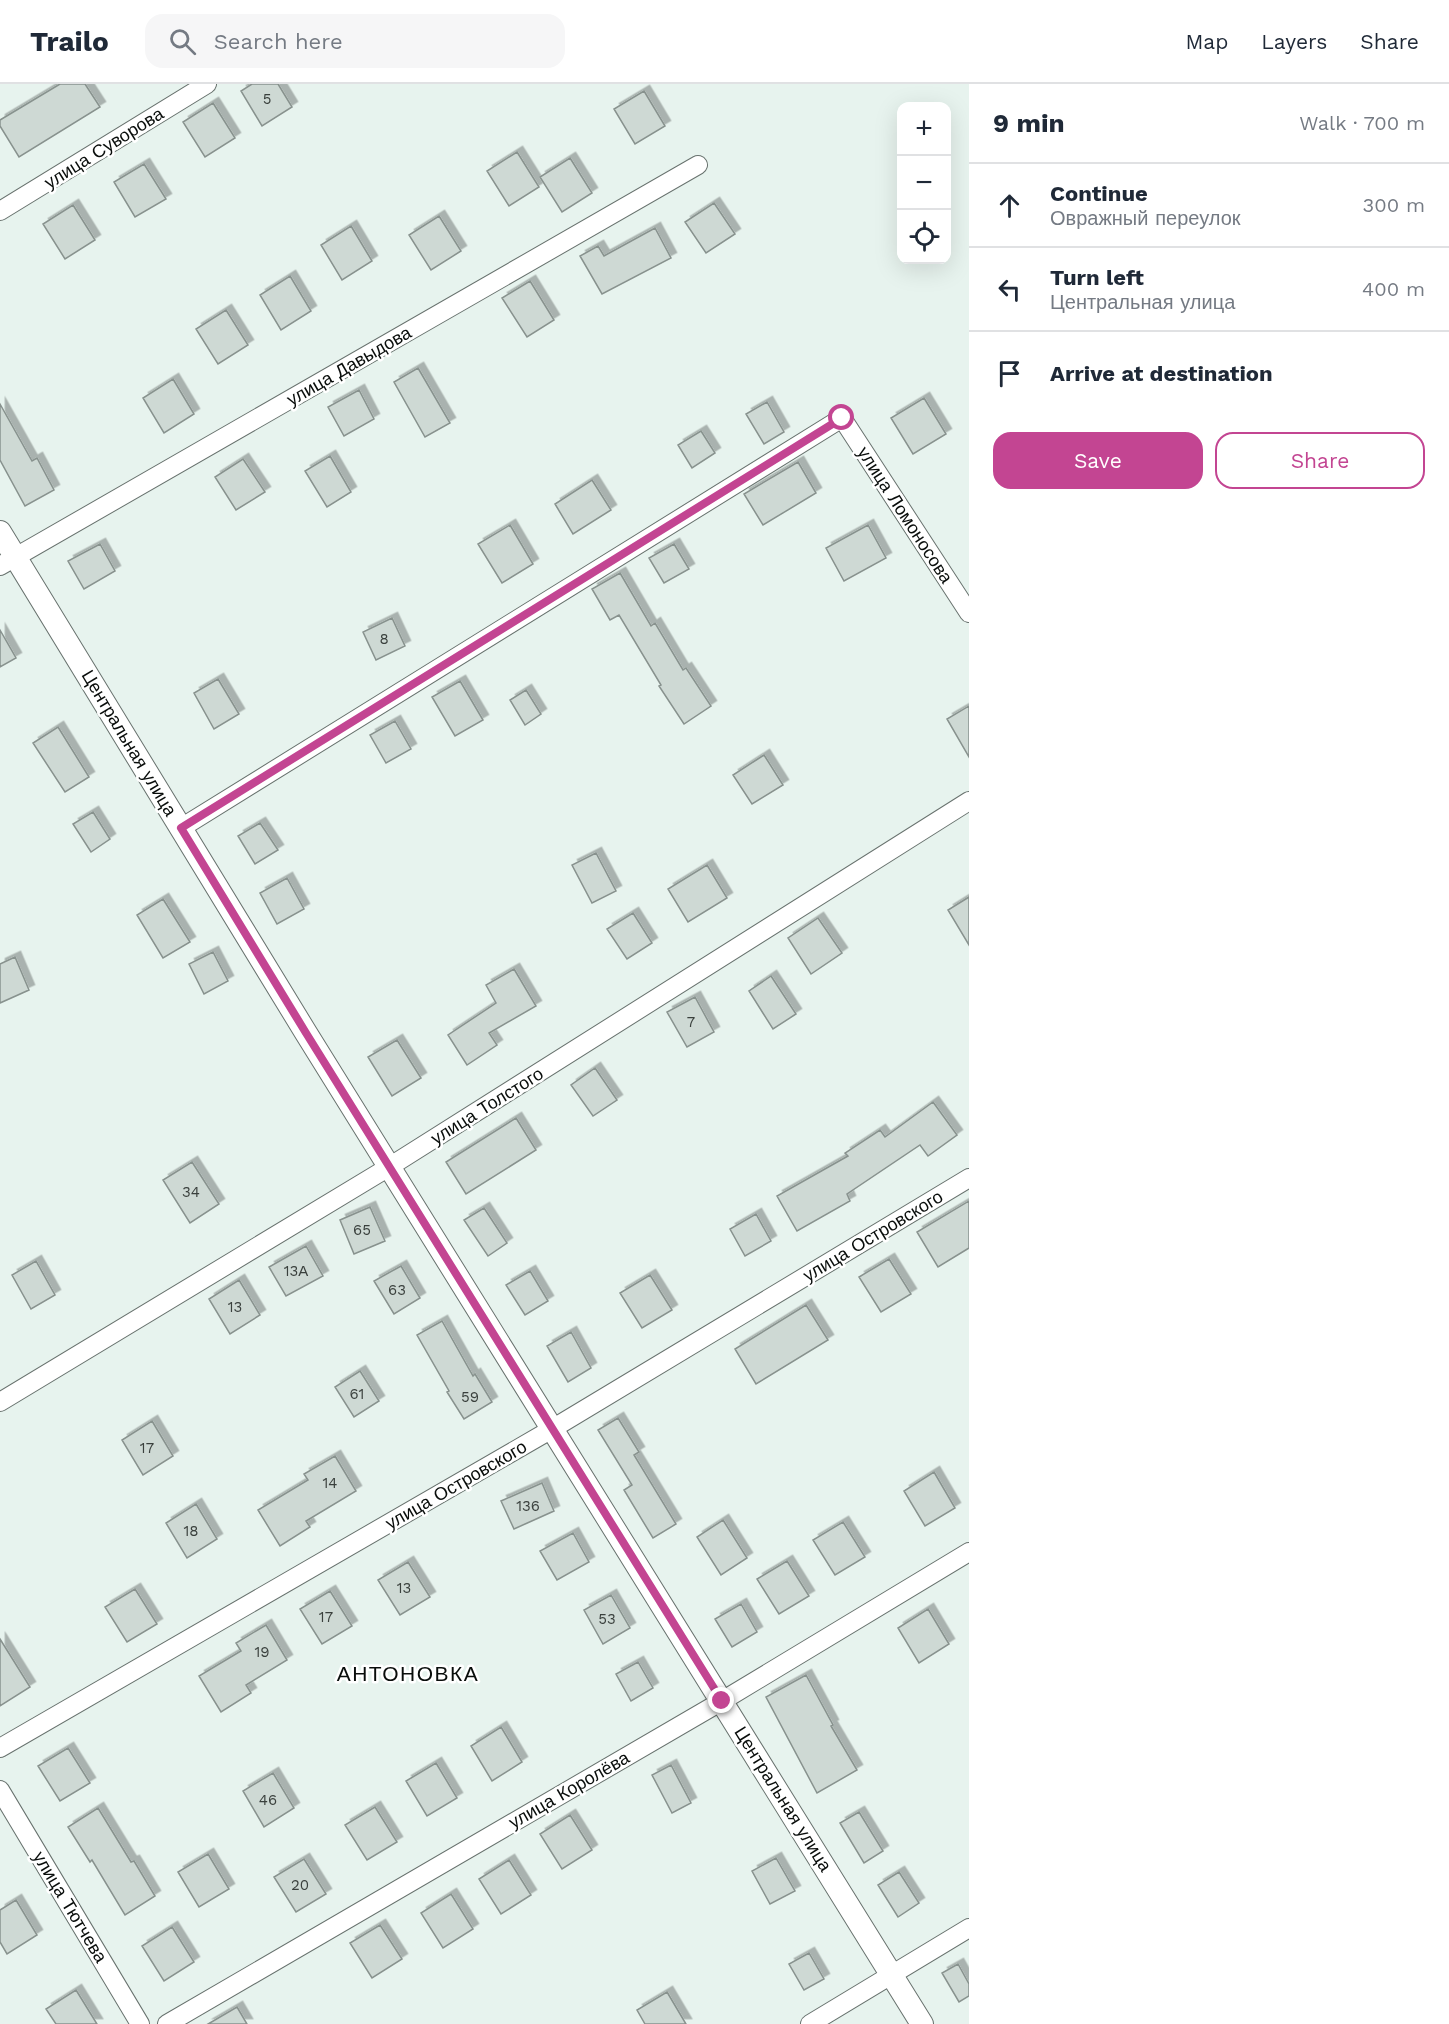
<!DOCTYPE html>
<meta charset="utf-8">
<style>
body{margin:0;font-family:"Work Sans",sans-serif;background:#f6f6f7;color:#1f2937}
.controls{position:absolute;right:18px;top:18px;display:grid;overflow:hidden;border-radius:12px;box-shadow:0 6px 24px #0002}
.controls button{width:54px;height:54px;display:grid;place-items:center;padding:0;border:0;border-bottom:2px solid #e0e1e3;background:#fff;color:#1f2937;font:30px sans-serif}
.stop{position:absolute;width:18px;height:18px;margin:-14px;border:4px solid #c34592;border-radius:50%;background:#fff}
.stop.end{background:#c34592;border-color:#fff;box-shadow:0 2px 6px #0008}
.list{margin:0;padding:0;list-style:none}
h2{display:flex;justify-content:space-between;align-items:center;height:78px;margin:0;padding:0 24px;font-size:26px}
h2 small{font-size:20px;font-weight:400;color:#747a83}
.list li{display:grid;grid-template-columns:39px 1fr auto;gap:18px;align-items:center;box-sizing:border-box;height:84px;padding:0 24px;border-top:2px solid #e0e1e3}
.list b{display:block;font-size:22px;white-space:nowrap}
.list p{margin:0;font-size:20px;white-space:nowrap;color:#747a83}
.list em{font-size:20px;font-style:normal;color:#747a83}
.actions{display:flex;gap:12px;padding:18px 24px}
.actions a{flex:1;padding:14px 0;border:2px solid #c34592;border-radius:18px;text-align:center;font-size:21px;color:#c34592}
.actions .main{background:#c34592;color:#fff}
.icon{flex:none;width:33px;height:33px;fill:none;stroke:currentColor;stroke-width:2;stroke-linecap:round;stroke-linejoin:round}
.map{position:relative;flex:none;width:969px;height:1940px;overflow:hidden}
header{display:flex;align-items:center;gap:36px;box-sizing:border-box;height:84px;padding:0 30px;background:#fff;border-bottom:2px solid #e0e1e3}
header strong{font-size:28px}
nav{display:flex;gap:33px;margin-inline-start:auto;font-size:21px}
.search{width:420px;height:54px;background:#f6f6f7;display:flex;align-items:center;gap:15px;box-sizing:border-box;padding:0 21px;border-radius:18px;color:#747a83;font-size:22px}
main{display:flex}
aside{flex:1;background:#fff}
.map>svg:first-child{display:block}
.building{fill:#ced9d4;stroke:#88928e;stroke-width:1.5;filter:url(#shadow)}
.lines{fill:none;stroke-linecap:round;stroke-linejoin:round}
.minor-casing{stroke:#68726e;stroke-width:20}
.tertiary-casing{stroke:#68726e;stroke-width:24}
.minor{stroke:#fff;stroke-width:18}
.tertiary{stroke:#fff;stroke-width:22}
.route{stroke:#c34592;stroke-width:8}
.labels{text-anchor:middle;stroke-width:5;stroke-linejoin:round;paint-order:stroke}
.number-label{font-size:15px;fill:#3a403d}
.street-label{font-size:18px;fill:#090d0b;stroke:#fff}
.quarter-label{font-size:21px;letter-spacing:1.5px;fill:#090d0b;stroke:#fff}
</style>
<header>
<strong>Trailo</strong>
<div class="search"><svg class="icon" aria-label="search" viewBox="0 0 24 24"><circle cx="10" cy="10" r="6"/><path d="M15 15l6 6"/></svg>Search here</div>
<nav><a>Map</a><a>Layers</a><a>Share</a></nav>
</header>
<main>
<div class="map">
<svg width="969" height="1940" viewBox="0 0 969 1940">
<defs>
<filter id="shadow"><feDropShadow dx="5.5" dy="-5.5" stdDeviation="0" flood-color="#0004"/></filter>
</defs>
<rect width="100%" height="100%" fill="#e7f3ee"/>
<!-- building -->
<path class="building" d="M60,0H85L100,23L19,73L0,42V36Z
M252,0H278L292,23L262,42L241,7Z
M644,7L665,42L635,60L614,25Z
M213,19L235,54L205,73L183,38Z
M517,68L539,103L509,122L487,87Z
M570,74L592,109L562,128L540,93Z
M144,80L166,115L135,133L114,98Z
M714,119L735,150L706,169L685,138Z
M73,121L95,156L65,175L43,140Z
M439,132L461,167L431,186L409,151Z
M351,142L372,177L342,196L321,161Z
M655,144L671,174L602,210L580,172L598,162L604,172Z
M290,192L311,227L281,246L260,211Z
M530,197L554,236L527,253L502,214Z
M226,226L248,261L218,280L196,245Z
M418,284L450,339L425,353L394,298Z
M173,295L194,330L164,349L143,314Z
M359,306L374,335L344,352L328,323Z
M924,314L946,350L913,370L891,334Z
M767,318L784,348L764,360L746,330Z
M0,320L32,377L37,374L54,406L25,422L0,376Z
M701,347L715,369L692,384L678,361Z
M330,372L351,408L327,423L305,387Z
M243,375L265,408L236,426L215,393Z
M798,378L816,409L763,441L744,410Z
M592,396L611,426L573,450L555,420Z
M510,441L533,480L502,499L478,460Z
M868,441L886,474L844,497L826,464Z
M100,460L115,487L84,505L68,477Z
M674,460L689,485L664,499L649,474Z
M620,489L651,542L655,539L683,586L686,584L711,622L684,640L659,602L661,601L619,531L610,536L592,505Z
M392,534L405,562L376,576L363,548Z
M0,546L16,574L0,583Z
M218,595L239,630L214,645L194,609Z
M460,597L483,636L455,652L432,613Z
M526,606L541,630L525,641L510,616Z
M969,622V673L947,635Z
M395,637L411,665L386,679L370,651Z
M58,643L89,693L65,708L33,659Z
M764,671L783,701L752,720L733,691Z
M93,728L110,755L91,768L73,740Z
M260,739L278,766L255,780L238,752Z
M596,769L616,807L592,819L572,781Z
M707,781L727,814L688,838L668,805Z
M287,794L304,825L277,840L260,809Z
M969,813V861L948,826Z
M163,815L190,858L163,874L137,831Z
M633,829L652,859L627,875L607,845Z
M818,834L842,869L811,890L788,854Z
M213,868L228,897L204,910L189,880Z
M15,873L29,906L0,919V880Z
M514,885L536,922L489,949L497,961L467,981L448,951L496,919L486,901Z
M771,892L796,930L773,945L749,907Z
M695,913L714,948L687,963L667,928Z
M397,956L421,994L392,1012L368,973Z
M595,984L617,1016L593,1032L571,1001Z
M933,1018L957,1051L928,1072L920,1061L847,1110L850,1117L797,1147L777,1112L848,1072L845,1069L880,1046L885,1053Z
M516,1034L536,1066L466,1110L446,1078Z
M192,1078L219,1120L190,1139L163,1096Z
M969,1117V1164L938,1183L917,1148Z
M370,1123L385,1157L354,1170L340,1136Z
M484,1124L507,1159L488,1172L464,1136Z
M756,1130L771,1157L745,1172L730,1145Z
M306,1162L323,1192L286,1212L269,1183Z
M889,1175L911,1210L881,1228L859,1193Z
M36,1177L55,1211L31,1225L12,1191Z
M401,1182L420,1214L394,1230L374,1197Z
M530,1187L548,1217L525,1231L506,1201Z
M650,1191L672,1226L642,1244L620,1209Z
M239,1196L260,1231L230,1250L209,1215Z
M806,1221L828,1256L756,1300L735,1265Z
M442,1237L473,1292L475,1290L492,1318L464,1335L447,1308L449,1307L417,1251Z
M571,1248L591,1284L568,1298L547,1262Z
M360,1287L379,1317L354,1333L335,1303Z
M618,1334L639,1368L634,1371L676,1440L653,1454L624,1406L632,1401L598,1346Z
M152,1337L173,1372L143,1391L122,1356Z
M335,1372L356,1407L306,1437L310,1443L280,1462L258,1426L308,1396L304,1390Z
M934,1388L955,1424L925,1442L904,1407Z
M542,1399L554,1427L514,1445L501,1417Z
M196,1420L217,1455L187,1474L166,1439Z
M723,1436L747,1474L721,1491L697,1453Z
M843,1438L865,1473L835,1491L813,1456Z
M573,1449L589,1478L557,1496L540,1467Z
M787,1477L809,1512L779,1530L757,1495Z
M408,1478L430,1513L400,1531L378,1496Z
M135,1505L157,1540L127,1558L105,1523Z
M330,1507L352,1542L322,1560L300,1525Z
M611,1511L630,1544L603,1560L584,1526Z
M741,1520L757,1548L732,1563L715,1535Z
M928,1525L949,1560L919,1579L898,1544Z
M266,1541L287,1576L246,1601L251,1609L221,1628L199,1592L241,1567L236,1559Z
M0,1555L30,1603L0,1622Z
M638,1578L653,1604L631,1617L616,1590Z
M806,1591L833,1641L831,1642L857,1686L817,1709L766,1613Z
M501,1643L522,1678L492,1697L471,1662Z
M68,1664L90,1699L60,1717L38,1682Z
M436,1679L457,1714L427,1732L406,1697Z
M671,1681L691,1719L672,1729L652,1691Z
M273,1689L294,1724L264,1743L243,1707Z
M375,1723L397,1758L367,1776L345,1741Z
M98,1724L131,1778L134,1777L155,1812L125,1831L92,1776L90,1778L68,1743Z
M859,1728L883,1767L864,1779L840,1739Z
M570,1731L592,1766L562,1785L540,1750Z
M208,1770L229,1805L199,1823L178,1788Z
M776,1774L795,1807L770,1820L752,1787Z
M304,1775L326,1810L296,1828L274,1793Z
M509,1776L531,1811L501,1830L479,1795Z
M899,1788L919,1819L898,1833L878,1801Z
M451,1810L473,1845L443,1864L421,1829Z
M16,1816L37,1851L7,1870L0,1858V1826Z
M380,1841L402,1875L372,1894L350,1859Z
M172,1843L194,1878L164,1897L142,1862Z
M809,1869L824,1895L804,1906L789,1880Z
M958,1880L969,1900V1912L959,1918L942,1889Z
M76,1906L97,1940H56L46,1925Z
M667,1908L686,1940H645L637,1926Z
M237,1923L247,1940H208Z"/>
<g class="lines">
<!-- minor casing -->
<g class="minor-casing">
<path id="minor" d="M0,127L207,0
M0,482L698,81
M181,744L842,334L969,529
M0,1318L389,1083L969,717
M0,1664L552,1345L969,1094
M0,1706L140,1940
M167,1940L722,1617L969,1468
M810,1940L969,1844"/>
</g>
<!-- tertiary casing -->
<g class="tertiary-casing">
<path id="tertiary" d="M0,448L306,949L922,1940"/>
</g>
<!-- minor -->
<use href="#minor" class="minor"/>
<!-- tertiary -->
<use href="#tertiary" class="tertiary"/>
</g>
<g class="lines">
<!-- route -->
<path class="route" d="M722,1617L306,949L181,744L842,334"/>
</g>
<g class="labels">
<!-- number labels -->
<g class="number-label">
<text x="267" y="20">5</text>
<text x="384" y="560">8</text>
<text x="691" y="943">7</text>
<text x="191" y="1113">34</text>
<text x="362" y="1151">65</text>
<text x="296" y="1192">13А</text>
<text x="397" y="1211">63</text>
<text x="235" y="1228">13</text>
<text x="357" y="1315">61</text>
<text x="470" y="1318">59</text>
<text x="147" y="1369">17</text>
<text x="330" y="1404">14</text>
<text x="528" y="1427">136</text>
<text x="191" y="1452">18</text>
<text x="404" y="1509">13</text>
<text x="326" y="1538">17</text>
<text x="607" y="1540">53</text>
<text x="262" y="1573">19</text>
<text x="268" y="1721">46</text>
<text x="300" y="1806">20</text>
</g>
<!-- street labels -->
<g class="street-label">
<text transform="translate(104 64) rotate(-32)" y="6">улица Суворова</text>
<text transform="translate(349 282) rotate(-30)" y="6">улица Давыдова</text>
<text transform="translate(905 431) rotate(57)" y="6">улица Ломоносова</text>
<text transform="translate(129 659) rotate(59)" y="6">Центральная улица</text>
<text transform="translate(487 1022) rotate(-32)" y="6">улица Толстого</text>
<text transform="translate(873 1152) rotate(-31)" y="6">улица Островского</text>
<text transform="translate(456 1401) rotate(-30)" y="6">улица Островского</text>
<text transform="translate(569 1706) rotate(-30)" y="6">улица Королёва</text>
<text transform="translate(783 1715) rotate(58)" y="6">Центральная улица</text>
<text transform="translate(70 1823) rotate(59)" y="6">улица Тютчева</text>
</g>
<!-- quarter labels -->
<g class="quarter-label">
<text x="408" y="1597">АНТОНОВКА</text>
</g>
</g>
</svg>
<div class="controls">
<button>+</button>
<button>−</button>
<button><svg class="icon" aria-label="locate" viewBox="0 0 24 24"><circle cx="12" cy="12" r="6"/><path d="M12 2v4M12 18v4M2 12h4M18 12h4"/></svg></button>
</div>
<div class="stop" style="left:842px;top:334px"></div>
<div class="stop end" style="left:722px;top:1617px"></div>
</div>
<aside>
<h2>9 min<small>Walk · 700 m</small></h2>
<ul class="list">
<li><svg class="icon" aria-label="ahead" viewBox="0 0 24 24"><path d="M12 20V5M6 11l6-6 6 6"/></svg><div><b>Continue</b><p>Овражный переулок</p></div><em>300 m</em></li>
<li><svg class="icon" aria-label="left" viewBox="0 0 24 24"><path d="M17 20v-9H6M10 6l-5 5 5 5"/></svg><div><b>Turn left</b><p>Центральная улица</p></div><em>400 m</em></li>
<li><svg class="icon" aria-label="arrive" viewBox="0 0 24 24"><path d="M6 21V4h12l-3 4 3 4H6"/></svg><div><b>Arrive at destination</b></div></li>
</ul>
<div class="actions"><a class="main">Save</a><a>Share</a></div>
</aside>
</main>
